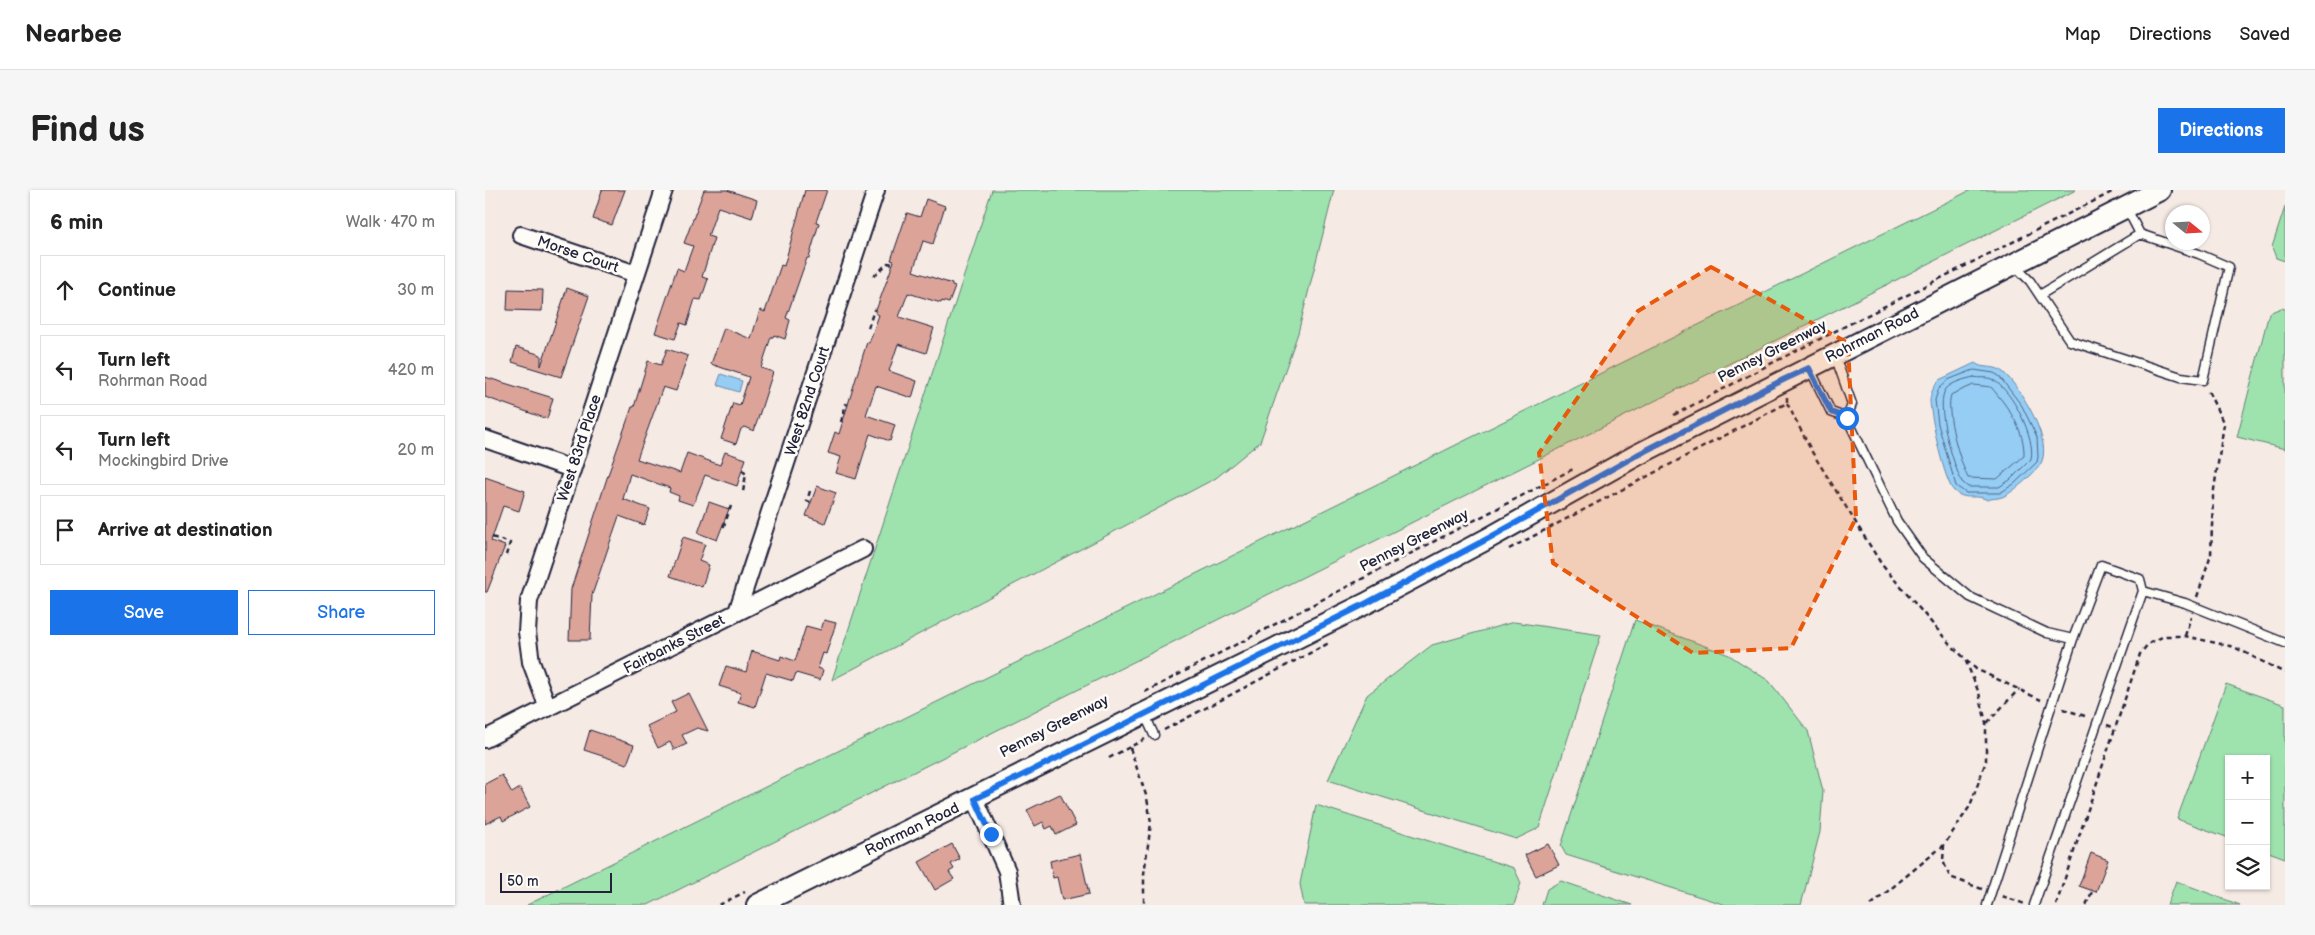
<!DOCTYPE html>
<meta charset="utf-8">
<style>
body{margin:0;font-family:"Balsamiq Sans",sans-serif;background:#f6f6f6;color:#222}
.controls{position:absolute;right:15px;bottom:15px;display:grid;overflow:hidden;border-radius:0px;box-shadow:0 1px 4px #0004}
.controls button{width:45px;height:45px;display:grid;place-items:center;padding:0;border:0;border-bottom:1px solid #e0e0e0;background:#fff;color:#222;font:25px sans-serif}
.compass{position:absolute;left:1680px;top:15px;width:45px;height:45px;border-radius:50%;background:#fff;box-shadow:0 1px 4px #0004;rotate:108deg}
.scale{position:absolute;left:15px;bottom:12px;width:112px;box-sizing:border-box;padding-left:5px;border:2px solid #22223b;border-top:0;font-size:14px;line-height:18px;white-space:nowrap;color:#22223b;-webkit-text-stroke:4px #fdfcf7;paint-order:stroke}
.stop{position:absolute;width:15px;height:15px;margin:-11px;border:4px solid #1a73e8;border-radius:50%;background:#fff}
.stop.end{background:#1a73e8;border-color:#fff;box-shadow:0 1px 5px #0008}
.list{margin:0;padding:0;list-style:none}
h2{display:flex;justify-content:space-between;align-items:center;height:65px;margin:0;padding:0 20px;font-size:21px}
h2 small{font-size:16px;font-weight:400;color:#767676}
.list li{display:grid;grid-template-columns:32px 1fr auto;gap:15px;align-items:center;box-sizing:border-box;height:70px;margin:0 10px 10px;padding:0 10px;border:1px solid #e0e0e0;border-radius:0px}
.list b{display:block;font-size:19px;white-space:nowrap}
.list p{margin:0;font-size:16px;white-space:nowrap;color:#767676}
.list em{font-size:16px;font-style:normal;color:#767676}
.actions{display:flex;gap:10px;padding:15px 20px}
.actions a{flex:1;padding:11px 0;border:1px solid #1a73e8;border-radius:0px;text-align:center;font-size:18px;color:#1a73e8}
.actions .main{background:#1a73e8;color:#fff}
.icon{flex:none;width:28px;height:28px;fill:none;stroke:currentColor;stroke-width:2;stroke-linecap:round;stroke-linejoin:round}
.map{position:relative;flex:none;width:1800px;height:715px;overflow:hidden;border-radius:0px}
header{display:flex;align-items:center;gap:30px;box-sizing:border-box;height:70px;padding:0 25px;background:#fff;border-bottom:1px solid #e0e0e0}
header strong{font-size:24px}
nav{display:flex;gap:28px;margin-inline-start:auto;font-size:18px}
.intro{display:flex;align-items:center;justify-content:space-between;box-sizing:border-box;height:120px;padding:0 30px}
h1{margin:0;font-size:35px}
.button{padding:12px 22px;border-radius:0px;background:#1a73e8;color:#fff;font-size:18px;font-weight:700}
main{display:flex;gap:30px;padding:0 30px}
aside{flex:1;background:#fff;border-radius:0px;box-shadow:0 1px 4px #0004}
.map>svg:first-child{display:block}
.green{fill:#9ee2ae;stroke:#608274}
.water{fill:#95cdf4;stroke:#6789aa}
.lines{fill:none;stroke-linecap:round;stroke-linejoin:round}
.shore{stroke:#506685;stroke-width:1}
.building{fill:#dca399;stroke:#22223b}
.service-casing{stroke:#22223b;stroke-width:11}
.minor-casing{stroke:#22223b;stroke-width:20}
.tertiary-casing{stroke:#22223b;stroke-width:24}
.path{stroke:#22223b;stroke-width:2.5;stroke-dasharray:5 4;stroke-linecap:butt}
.service{stroke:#fdfcf7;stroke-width:8}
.minor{stroke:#fdfcf7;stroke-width:16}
.tertiary{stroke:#fdfcf7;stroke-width:20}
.route{stroke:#1a73e8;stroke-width:6}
.marked{fill:#e8590c;fill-opacity:0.2;stroke:#e8590c;stroke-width:4;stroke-dasharray:10 6;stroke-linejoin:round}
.labels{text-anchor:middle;stroke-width:5;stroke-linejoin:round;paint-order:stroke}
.street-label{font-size:15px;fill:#22223b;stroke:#fdfcf7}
</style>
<header>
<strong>Nearbee</strong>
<nav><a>Map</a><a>Directions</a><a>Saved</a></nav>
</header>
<div class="intro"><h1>Find us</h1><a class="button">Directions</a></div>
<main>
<aside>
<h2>6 min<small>Walk · 470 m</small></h2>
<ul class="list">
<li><svg class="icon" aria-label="ahead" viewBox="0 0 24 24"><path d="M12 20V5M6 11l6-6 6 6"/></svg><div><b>Continue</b></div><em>30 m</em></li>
<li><svg class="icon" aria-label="left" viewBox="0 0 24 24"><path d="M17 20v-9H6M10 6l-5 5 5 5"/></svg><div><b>Turn left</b><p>Rohrman Road</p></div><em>420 m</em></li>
<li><svg class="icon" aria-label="left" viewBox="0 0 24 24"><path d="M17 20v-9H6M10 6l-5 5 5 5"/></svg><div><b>Turn left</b><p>Mockingbird Drive</p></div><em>20 m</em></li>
<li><svg class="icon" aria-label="arrive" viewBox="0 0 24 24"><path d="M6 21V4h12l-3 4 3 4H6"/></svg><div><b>Arrive at destination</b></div></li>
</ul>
<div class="actions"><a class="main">Save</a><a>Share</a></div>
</aside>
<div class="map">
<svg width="1800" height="715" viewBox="0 0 1800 715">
<rect width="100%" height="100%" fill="#f6eae4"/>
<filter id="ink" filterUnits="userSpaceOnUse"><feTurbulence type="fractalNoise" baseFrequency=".02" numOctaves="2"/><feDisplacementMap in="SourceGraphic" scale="10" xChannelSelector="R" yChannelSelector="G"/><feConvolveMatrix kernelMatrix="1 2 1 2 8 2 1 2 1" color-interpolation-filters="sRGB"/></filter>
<g filter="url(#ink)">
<!-- green -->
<path class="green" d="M507,0H849L813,143L775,252L731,288L347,490Z
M1486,0H1591L163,715H42Z
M1800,17V71L1791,68L1787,57Z
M1796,118L1800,119V259L1752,247L1784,123Z
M1150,430L1244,465L1284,491L1323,541L1338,601L1335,642L1316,715H1241L1081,665L1076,656Z
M1029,432L1116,445L1054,638L1031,649L843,590L882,505L947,455Z
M1741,494L1800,515V668L1781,661V569H1744V648L1692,629Z
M831,615L1029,678L1036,693L1029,715H819L815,694Z
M1076,691L1147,715H1057L1062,699Z
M1691,691L1755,715H1682Z"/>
<!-- water -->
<path class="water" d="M1490,173C1498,180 1509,174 1518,182C1535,197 1570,253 1555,275C1551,282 1525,305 1517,307C1512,309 1507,308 1502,310C1491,303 1481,312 1469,301C1459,291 1446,228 1445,211C1445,204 1449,196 1454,190Z
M236,184L257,191L254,202L232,195Z"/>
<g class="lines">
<!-- shore -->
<path class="shore" d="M1489,180L1509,183L1514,186L1537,216L1552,247L1553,267L1552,272L1529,294L1515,303H1481L1471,296L1453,234L1450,210L1454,198L1463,190Z
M1489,187C1495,189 1503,186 1508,190C1527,200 1551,248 1546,269L1525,290L1514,297H1483L1477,292C1469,277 1449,213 1461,199C1467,192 1480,189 1489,187Z
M1489,195L1506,197C1522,216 1540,239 1539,266L1512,289L1483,288C1475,272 1460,222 1466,205Z"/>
</g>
<!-- building -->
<path class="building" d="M117,0H140L127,35L108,29Z
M219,0H242L272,10L267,28L233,17L223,46L229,48L217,87L223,89L216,110L210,109L202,135L196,133L190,149L170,143L192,78L199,81L208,56L199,53Z
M320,0H342L331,32L334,33L324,68H322L301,128L305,130L300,149L289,145L288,147H286L276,178L288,182L269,241L259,237L256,239L251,254L236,249L248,213L255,215L264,187L226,174L239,138L266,149L275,120L280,122L296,75L299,76Z
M441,9L460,16L448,54L438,51L428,81L467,94V96L470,97L464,113L457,111L456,113L423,103L414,127L449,138L441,163L413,154L404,181L432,191L427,208L391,196L381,225L410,235L405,251L385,244L371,289L351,283L356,267L343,263L350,242L354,244L382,152L384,153L394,125L390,123L409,71L406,70L422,23L435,27Z
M82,98L104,106L76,187L27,172L31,157L56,165V176Z
M23,99L58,100L57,121L22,120Z
M182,159L203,166L191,201L178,197L152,269L195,283L202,263L235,275L240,262L261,269L257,280L252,296L220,285L208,315L193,310L194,306L184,302L185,298L145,284L138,309L165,319L159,335L134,326L107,405L105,450H84L86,399L123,285L147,217H149L163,171L176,175Z
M0,187L68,208L62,229L0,207Z
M0,287L40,301L34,321L18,316L6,351L20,356L2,402H0Z
M332,296L351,303L340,333L321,326Z
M224,312L244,319L232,350L213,343Z
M198,347L220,354L214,371L224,375L217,397L185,386Z
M339,430L351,433L341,464L338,463L333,478L338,480L335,490L311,483L308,491L281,483L270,517L253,512L256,503L234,496L241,476L261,482L267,461L295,470L296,466L310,471L321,436L336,440Z
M204,503L223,541L212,538L197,545L202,554L189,560L185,552L173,558L162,536L191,522L186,512Z
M105,540L149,555L142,574L99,560Z
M17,585L27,603L35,598L45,617L18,631L16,626L0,634V594Z
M575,604L591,635L571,645L567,636L561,639L558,632L550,636L542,620Z
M467,654L475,669L466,674L469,679L464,682L469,689L450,700L434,672Z
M1063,654L1074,675L1051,686L1040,665Z
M1606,663L1623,670L1611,702L1594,696Z
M595,664L604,704L577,710L572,687L568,688L565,671Z"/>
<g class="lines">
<!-- service casing -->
<g class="service-casing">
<path id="service" d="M1530,76L1545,91L1585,151L1696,187L1718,190L1744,77L1714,64L1655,44L1642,19
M1555,105L1655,44
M1350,166L1367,214L1362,228L1412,331L1438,368L1485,407L1562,443L1588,449
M1325,179L1346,222L1362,228
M1658,401L1700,413L1800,453
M660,525L669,545
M1502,715L1588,449L1616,375L1655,389L1658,401L1549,715"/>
</g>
<!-- minor casing -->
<g class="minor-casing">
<path id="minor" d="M36,45L151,84
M0,249L87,279
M252,422L391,0
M63,518L46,472L42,442L44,411L179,0
M0,549L378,359
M490,609L522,681L527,715"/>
</g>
<!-- tertiary casing -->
<g class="tertiary-casing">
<path id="tertiary" d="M272,715L880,414L1004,348L1152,265L1675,0"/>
</g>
<!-- path -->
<path class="path" d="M389,86L403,73L408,74
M383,138L389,120H391
M1302,213L1327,262L1397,375L1464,453L1491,479L1556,510
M1189,225L1291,171L1631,0
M356,232L361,214L363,215
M257,280L261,284L258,302
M325,301L322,311L326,312
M238,335L239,336L246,316
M7,347L25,353L21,365
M1024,359L1302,213V207
M1712,407L1726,365L1728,306L1739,234L1722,199
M1700,446L1706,426
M660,502L1088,279
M1578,519L1603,527
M1502,533L1534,499
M1622,535L1630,538
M679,540L844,453
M645,558L662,608L666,633L659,684V715
M624,568L660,549
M1459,655L1458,671L1465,687L1497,699
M1517,706L1540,714
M234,715L260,702
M1386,715L1459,655L1485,616L1501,571V533L1494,503L1480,469
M1571,715L1655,464L1663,454L1679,446H1700L1749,457L1800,483
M1601,715L1607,702"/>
<!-- service -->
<use href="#service" class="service"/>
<!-- minor -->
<use href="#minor" class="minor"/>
<!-- tertiary -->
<use href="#tertiary" class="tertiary"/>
</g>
</g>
<g class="lines" filter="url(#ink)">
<!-- route -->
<path class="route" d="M506,644L490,609L880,414L1004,348L1152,265L1300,189L1324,178L1346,222L1362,228"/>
</g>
<!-- marked area -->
<path class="marked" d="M1226,77L1363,153L1371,328L1306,458L1208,463L1068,373L1054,263L1153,121Z"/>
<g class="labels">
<!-- street labels -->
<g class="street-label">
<text transform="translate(93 64) rotate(19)" y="5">Morse Court</text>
<text transform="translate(1387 145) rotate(-27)" y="5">Rohrman Road</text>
<text transform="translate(1287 161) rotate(-27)" y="5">Pennsy Greenway</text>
<text transform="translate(322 211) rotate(-72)" y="5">West 82nd Court</text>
<text transform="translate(94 258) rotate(-72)" y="5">West 83rd Place</text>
<text transform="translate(929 350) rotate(-27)" y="5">Pennsy Greenway</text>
<text transform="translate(189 454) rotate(-27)" y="5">Fairbanks Street</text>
<text transform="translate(569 536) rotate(-27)" y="5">Pennsy Greenway</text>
<text transform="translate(427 639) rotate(-26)" y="5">Rohrman Road</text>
</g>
</g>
</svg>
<div class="controls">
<button>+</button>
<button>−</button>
<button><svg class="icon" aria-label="layers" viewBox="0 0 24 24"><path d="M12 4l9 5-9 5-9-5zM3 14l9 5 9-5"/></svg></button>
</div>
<svg class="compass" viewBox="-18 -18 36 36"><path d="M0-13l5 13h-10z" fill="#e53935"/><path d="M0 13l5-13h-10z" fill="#767676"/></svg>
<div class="scale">50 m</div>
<div class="stop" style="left:1362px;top:228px"></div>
<div class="stop end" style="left:506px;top:644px"></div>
</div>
</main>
